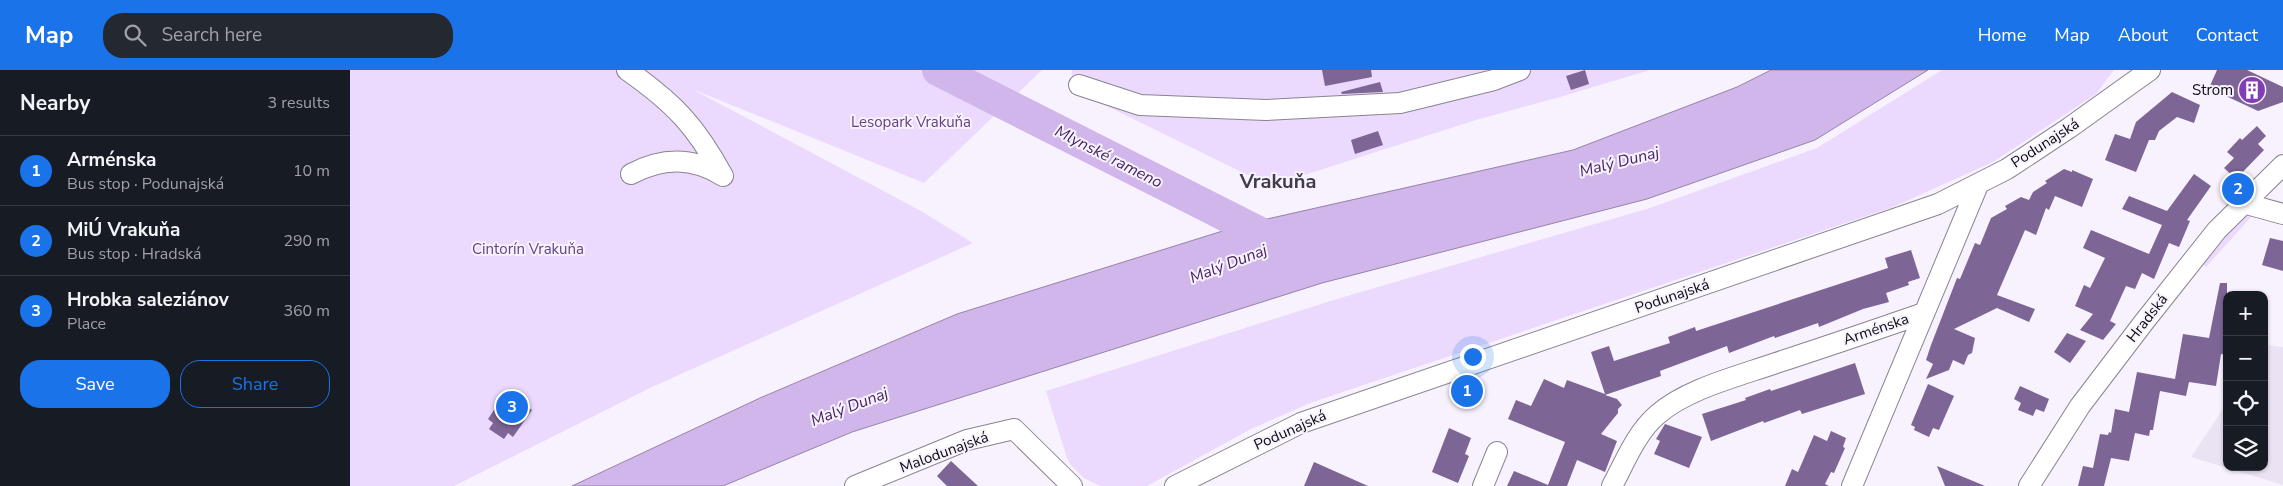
<!DOCTYPE html>
<meta charset="utf-8">
<style>
body{margin:0;font-family:"Nunito Sans",sans-serif;background:#242831;color:#f1f3f6}
.controls{position:absolute;right:15px;bottom:15px;display:grid;overflow:hidden;border-radius:10px;box-shadow:0 1px 4px #0004}
.controls button{width:45px;height:45px;display:grid;place-items:center;padding:0;border:0;border-bottom:1px solid #363941;background:#171b24;color:#f1f3f6;font:25px sans-serif}
.you{position:absolute;left:1122px;top:286px;width:18px;height:18px;margin:-12px;border:4px solid #fff;border-radius:50%;background:#1a73e8;box-shadow:0 0 0 8px #1a73e833}
.badge{display:grid;place-items:center;width:32px;height:32px;border-radius:50%;background:#1a73e8;color:#fff;font-size:16px;font-weight:700}
.pin{position:absolute;translate:-50% -50%;border:2px solid #fff;box-shadow:0 1px 5px #0006}
.list{margin:0;padding:0;list-style:none}
h2{display:flex;justify-content:space-between;align-items:center;height:65px;margin:0;padding:0 20px;font-size:21px}
h2 small{font-size:16px;font-weight:400;color:#9ea1a6}
.list li{display:grid;grid-template-columns:32px 1fr auto;gap:15px;align-items:center;box-sizing:border-box;height:70px;padding:0 20px;border-top:1px solid #363941}
.list b{display:block;font-size:19px;white-space:nowrap}
.list p{margin:0;font-size:16px;white-space:nowrap;color:#9ea1a6}
.list em{font-size:16px;font-style:normal;color:#9ea1a6}
.actions{display:flex;gap:10px;padding:15px 20px}
.actions a{flex:1;padding:11px 0;border:1px solid #1a73e8;border-radius:20px;text-align:center;font-size:18px;color:#1a73e8}
.actions .main{background:#1a73e8;color:#fff}
.icon{flex:none;width:28px;height:28px;fill:none;stroke:currentColor;stroke-width:2;stroke-linecap:round;stroke-linejoin:round}
.map{position:relative;flex:none;width:1933px;height:416px;overflow:hidden}
header{display:flex;align-items:center;gap:30px;box-sizing:border-box;height:70px;padding:0 25px;background:#1a73e8;color:#fff}
header strong{font-size:24px}
nav{display:flex;gap:28px;margin-inline-start:auto;font-size:18px}
.search{width:350px;height:45px;background:#242831;display:flex;align-items:center;gap:12px;box-sizing:border-box;padding:0 18px;border-radius:20px;color:#9ea1a6;font-size:19px}
main{display:flex}
aside{flex:1;background:#171b24}
.map>svg:first-child{display:block}
.built{fill:#ebe3f4}
.green{fill:#ebdafd}
.water{fill:#d0b6ea;stroke:#9683a8}
.lines{fill:none;stroke-linecap:round;stroke-linejoin:round}
.river{stroke:#d0b6ea;stroke-width:32}
.building{fill:#7d6595}
.minor-casing{stroke:#89848f;stroke-width:22}
.minor{stroke:#fff;stroke-width:20}
.labels{text-anchor:middle;stroke-width:4;stroke-linejoin:round;paint-order:stroke}
.poi-label{font-size:15px;fill:#0e0c0f;stroke:#f8f2fe;text-anchor:end}
.park-label{font-size:15px;fill:#654383;stroke:#f8f2fe}
.street-label{font-size:15px;fill:#0e0c0f;stroke:#f8f2fe}
.water-label{font-size:16px;font-style:italic;fill:#462461;stroke:#f8f2fe}
.district-label{font-size:20px;font-weight:bold;fill:#413d46;stroke:#f8f2fe}
</style>
<header>
<strong>Map</strong>
<div class="search"><svg class="icon" aria-label="search" viewBox="0 0 24 24"><circle cx="10" cy="10" r="6"/><path d="M15 15l6 6"/></svg>Search here</div>
<nav><a>Home</a><a>Map</a><a>About</a><a>Contact</a></nav>
</header>
<main>
<aside>
<h2>Nearby<small>3 results</small></h2>
<ul class="list">
<li><span class="badge">1</span><div><b>Arménska</b><p>Bus stop · Podunajská</p></div><em>10 m</em></li>
<li><span class="badge">2</span><div><b>MiÚ Vrakuňa</b><p>Bus stop · Hradská</p></div><em>290 m</em></li>
<li><span class="badge">3</span><div><b>Hrobka saleziánov</b><p>Place</p></div><em>360 m</em></li>
</ul>
<div class="actions"><a class="main">Save</a><a>Share</a></div>
</aside>
<div class="map">
<svg width="1933" height="416" viewBox="0 0 1933 416">
<rect width="100%" height="100%" fill="#f8f2fe"/>
<!-- built -->
<path class="built" d="M1917,275L1933,277V415L1841,387L1877,333V397H1914V279Z"/>
<!-- green -->
<path class="green" d="M0,0H692L574,113L342,19L571,141L623,173L302,317L104,416H0Z
M722,0H1300L1210,27L1126,50L920,116L720,18Z
M1592,0H1764L1746,24L1643,92L1543,137L960,333L899,360L797,416H750L734,408L720,394L717,388L696,321L990,228L1300,138L1467,78Z
M1896,146H1902L1856,197L1852,193L1889,149Z"/>
<!-- water -->
<path class="water" d="M1421,0H1578L1465,70L1297,129L972,213L502,362L373,416H222L410,328L607,244L895,154L1223,80L1387,17Z"/>
<g class="lines">
<!-- river -->
<path class="river" d="M588,0L930,173"/>
</g>
<!-- building -->
<path class="building" d="M972,0H1021L1022,7L975,16Z
M1235,0L1239,14L1221,20L1216,6Z
M1867,0H1897L1933,17V32L1908,41L1859,18Z
M1030,12L1033,22L992,24L991,22Z
M1822,22L1850,35L1844,53L1827,47L1809,61L1805,70H1799L1786,102L1755,90L1765,64L1780,69L1786,52Z
M1907,56L1916,66L1908,74L1914,80L1886,109L1874,98L1884,88L1877,82L1890,68L1892,70Z
M1028,61L1033,75L1005,84L1001,70Z
M1714,99L1722,102V100L1743,109L1732,137L1705,126L1699,140L1696,138L1686,165L1675,160L1647,225L1685,239L1679,252L1647,238L1604,259L1625,268L1622,283L1618,285L1614,295L1603,290L1599,300L1576,309L1583,294L1576,290L1581,275L1607,208L1610,209L1625,173L1630,175L1641,148L1657,139L1655,136L1671,127L1679,130L1683,122L1697,113L1695,111Z
M1844,104L1861,116L1837,150L1840,151L1829,177L1819,173L1804,209L1792,203L1785,219L1776,216L1760,251L1766,254L1753,270L1730,260L1743,244L1725,236L1734,215L1740,218L1755,188L1733,178L1741,160L1799,184L1812,155L1772,139L1779,126L1817,141Z
M1920,168L1933,171V201L1912,195Z
M1561,180L1570,208L1558,212L1559,215L1536,223L1539,232L1513,239L1469,257L1468,253L1425,268L1424,266L1379,283L1377,276L1310,301L1311,306L1255,325L1267,329L1272,335L1268,339V343L1251,364L1267,371L1255,402L1227,390L1217,416H1157L1164,401L1198,415L1215,372L1158,349L1166,330L1181,336L1194,309L1214,318L1217,310L1255,324L1241,282L1259,276L1264,291L1320,273L1318,267L1345,257L1346,261L1538,198L1535,188Z
M1870,213H1877V285L1871,284L1866,316L1839,312L1836,326L1810,321L1803,360H1800L1799,366L1785,363L1779,391L1761,388L1754,416H1728L1733,396L1743,398L1750,364L1758,365L1759,362L1761,363L1765,339L1779,342L1787,302L1825,309L1833,264L1859,268Z
M1717,263L1736,271L1720,293L1704,282Z
M1505,293L1515,324L1452,344L1450,340L1414,353L1413,351L1361,371L1352,344L1396,330L1395,328L1420,319L1421,321Z
M1578,314L1604,326L1589,360L1583,358L1579,367L1564,360L1565,357L1561,355Z
M1670,316L1699,329L1694,342L1686,339L1683,346L1668,340L1671,333L1664,329Z
M156,322L182,340L163,367L158,363L154,369L139,359L143,353L138,349Z
M1315,354L1352,367L1339,398L1304,384L1310,371L1306,369Z
M1099,358L1121,368L1115,384L1119,386L1108,413L1082,402Z
M1481,361L1496,368L1493,377L1495,378L1484,403L1481,402L1475,414L1479,416H1435L1442,399L1448,402L1464,365L1477,371Z
M601,391L628,416H597L587,406Z
M964,392L1018,416H954Z
M1587,396L1635,416H1595Z"/>
<g class="lines">
<!-- minor casing -->
<g class="minor-casing">
<path id="minor" d="M277,0C324,33 346,56 373,106C343,87 313,87 281,104
M729,15L790,35L916,40L1050,33L1144,10L1170,0
M1893,133L1933,144
M505,416L617,370L664,359L722,416
M825,416L951,353L1588,134L1657,99L1719,58L1800,0
M1133,416L1147,382
M1262,416C1275,392 1286,363 1307,345C1336,319 1389,306 1426,293C1475,277 1525,260 1574,243
M1502,416L1628,115
M1679,416L1730,336L1794,252L1867,160L1933,95"/>
</g>
<!-- minor -->
<use href="#minor" class="minor"/>
</g>
<!-- icons -->
<defs>
<g id="building-disc" transform="scale(1.4375)"><circle r="9.5" fill="#813fb3" stroke="#f8f2fe"/><path d="M-4-6H4V6H1V3H-1V6H-4ZM-2.5-4.3h1.7v1.8h-1.7ZM.8-4.3h1.7v1.8H.8ZM-2.5-1h1.7V.8h-1.7ZM.8-1h1.7V.8H.8Z" fill="#fff"/></g>
</defs>
<g fill-rule="evenodd">
<use href="#building-disc" x="1902" y="20"/>
</g>
<g class="labels">
<!-- poi labels -->
<g class="poi-label">
<text x="1883" y="25">Strom</text>
</g>
<!-- park labels -->
<g class="park-label">
<text x="561" y="57">Lesopark Vrakuňa</text>
<text x="178" y="184">Cintorín Vrakuňa</text>
</g>
<!-- street labels -->
<g class="street-label">
<text transform="translate(1695 73) rotate(-33)" y="5">Podunajská</text>
<text transform="translate(1322 226) rotate(-19)" y="5">Podunajská</text>
<text transform="translate(1797 248) rotate(-52)" y="5">Hradská</text>
<text transform="translate(1526 259) rotate(-19)" y="5">Arménska</text>
<text transform="translate(940 360) rotate(-24)" y="5">Podunajská</text>
<text transform="translate(594 382) rotate(-20)" y="5">Malodunajská</text>
</g>
<!-- water labels -->
<g class="water-label">
<text transform="translate(759 86) rotate(27)" y="6">Mlynské rameno</text>
<text transform="translate(1269 91) rotate(-14)" y="6">Malý Dunaj</text>
<text transform="translate(878 193) rotate(-21)" y="6">Malý Dunaj</text>
<text transform="translate(499 336) rotate(-21)" y="6">Malý Dunaj</text>
</g>
<!-- district labels -->
<g class="district-label">
<text x="928" y="118">Vrakuňa</text>
</g>
</g>
</svg>
<div class="controls">
<button>+</button>
<button>−</button>
<button><svg class="icon" aria-label="locate" viewBox="0 0 24 24"><circle cx="12" cy="12" r="6"/><path d="M12 2v4M12 18v4M2 12h4M18 12h4"/></svg></button>
<button><svg class="icon" aria-label="layers" viewBox="0 0 24 24"><path d="M12 4l9 5-9 5-9-5zM3 14l9 5 9-5"/></svg></button>
</div>
<div class="you"></div>
<div class="pin badge" style="left:1117px;top:321px">1</div>
<div class="pin badge" style="left:1888px;top:119px">2</div>
<div class="pin badge" style="left:162px;top:337px">3</div>
</div>
</main>
